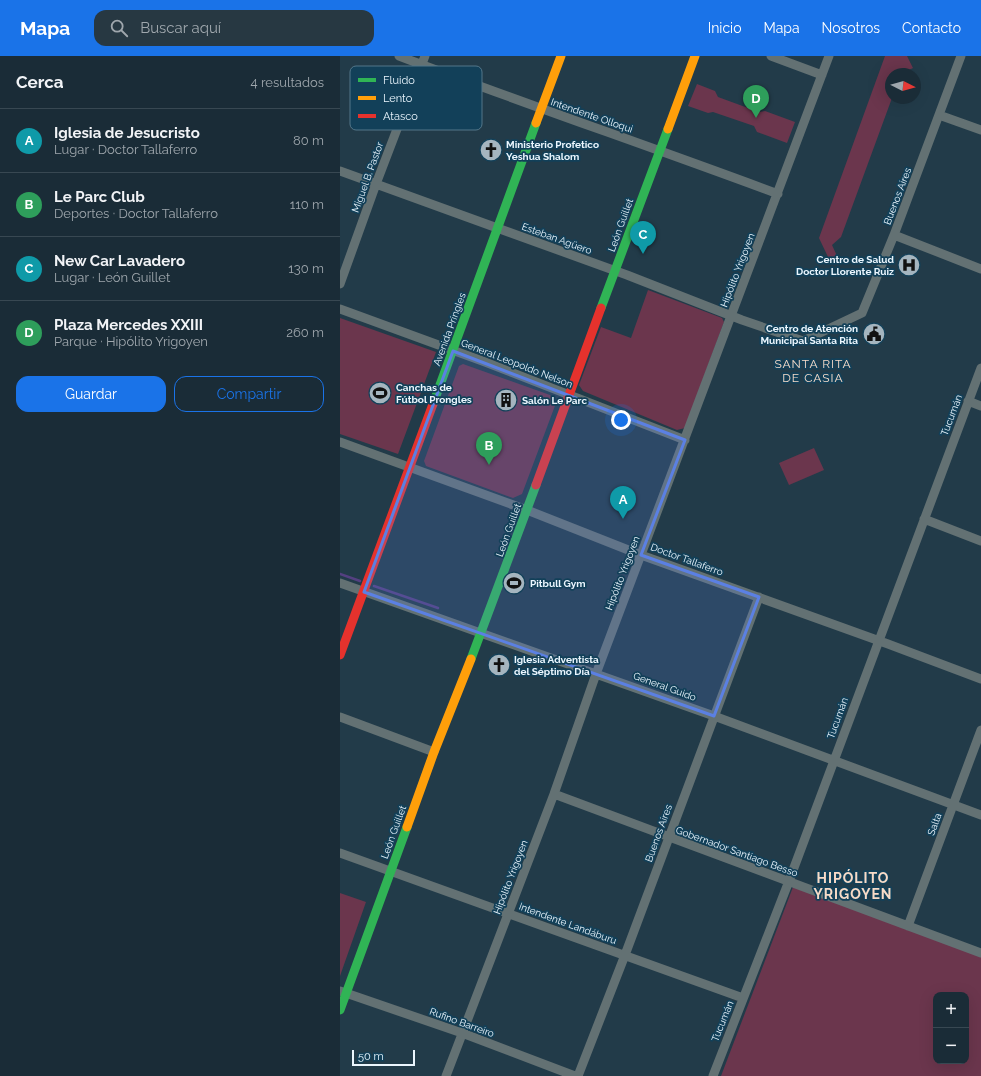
<!DOCTYPE html>
<html lang="es">
<meta charset="utf-8">
<style>
body{margin:0;font-family:Raleway,sans-serif;background:#273842;color:#f1f3f6}
.controls{position:absolute;right:12px;bottom:12px;display:grid;overflow:hidden;border-radius:8px;box-shadow:0 4px 16px #0002}
.controls button{width:36px;height:36px;display:grid;place-items:center;padding:0;border:0;border-bottom:1px solid #384852;background:#1a2c37;color:#f1f3f6;font:20px sans-serif}
.compass{position:absolute;left:545px;top:12px;width:36px;height:36px;border-radius:50%;background:#1a2c37;box-shadow:0 4px 16px #0002;rotate:96deg}
.scale{position:absolute;left:12px;bottom:10px;width:63px;box-sizing:border-box;padding-left:4px;border:2px solid #ebf6fe;border-top:0;font-size:11px;line-height:14px;white-space:nowrap;color:#ebf6fe;-webkit-text-stroke:3px #124059;paint-order:stroke}
.you{position:absolute;left:281px;top:364px;width:14px;height:14px;margin:-10px;border:3px solid #fff;border-radius:50%;background:#1a73e8;box-shadow:0 0 0 6px #1a73e833}
.badge{display:grid;place-items:center;width:26px;height:26px;border-radius:50%;background:#1a73e8;color:#fff;font-size:13px;font-weight:700}
.pin{position:absolute;translate:-50% -33px;filter:drop-shadow(0 1px 2px #0008)}
.pin::after{content:'';position:absolute;top:21px;width:14px;height:12px;background:inherit;clip-path:polygon(0 0,100% 0,50% 100%)}
.list{margin:0;padding:0;list-style:none}
h2{display:flex;justify-content:space-between;align-items:center;height:52px;margin:0;padding:0 16px;font-size:17px}
h2 small{font-size:13px;font-weight:400;color:#9fa7ad}
.list li{display:grid;grid-template-columns:26px 1fr auto;gap:12px;align-items:center;box-sizing:border-box;height:64px;padding:0 16px;border-top:1px solid #384852}
.list b{display:block;font-size:15px;white-space:nowrap}
.list p{margin:0;font-size:13px;white-space:nowrap;color:#9fa7ad}
.list em{font-size:13px;font-style:normal;color:#9fa7ad}
.actions{display:flex;gap:8px;padding:12px 16px}
.actions a{flex:1;padding:9px 0;border:1px solid #1a73e8;border-radius:12px;text-align:center;font-size:14px;color:#1a73e8}
.actions .main{background:#1a73e8;color:#fff}
.icon{flex:none;width:22px;height:22px;fill:none;stroke:currentColor;stroke-width:2;stroke-linecap:round;stroke-linejoin:round}
.map{position:relative;flex:none;width:641px;height:1020px;overflow:hidden}
header{display:flex;align-items:center;gap:24px;box-sizing:border-box;height:56px;padding:0 20px;background:#1a73e8;color:#fff}
header strong{font-size:19px}
nav{display:flex;gap:22px;margin-inline-start:auto;font-size:14px}
.search{width:280px;height:36px;background:#273842;display:flex;align-items:center;gap:10px;box-sizing:border-box;padding:0 14px;border-radius:12px;color:#9fa7ad;font-size:15px}
main{display:flex}
aside{flex:1;background:#1a2c37}
.map>svg:first-child{display:block}
.green{fill:#6b364d;fill-rule:evenodd}
.lines{fill:none;stroke-linecap:round;stroke-linejoin:round}
.stream{stroke:#544081;stroke-width:2.5}
.street{stroke:#637173;stroke-width:9}
.fast{stroke:#30b455;stroke-width:9}
.slow{stroke:#ff9f0a;stroke-width:9}
.jam{stroke:#e5322d;stroke-width:9}
.marked{fill:#5b80e3;fill-opacity:0.2;stroke:#5b80e3;stroke-width:3;stroke-linejoin:round}
.labels{text-anchor:middle;stroke-width:3.5;stroke-linejoin:round;paint-order:stroke}
.street-label{font-size:10px;fill:#ebf6fe;stroke:#124059}
.poi-label{font-size:10px;font-weight:bold;fill:#ebf6fe;stroke:#124059;text-anchor:start}
.quarter-label{font-size:12px;letter-spacing:1px;fill:#f7dbc8;stroke:#124059}
.district-label{font-size:14px;font-weight:bold;letter-spacing:1px;fill:#f7dbc8;stroke:#124059}
.key{fill:#124059;stroke:#53778a;stroke-width:1}
.key-label{font-size:11px;fill:#ebf6fe}
</style>
<header>
<strong>Mapa</strong>
<div class="search"><svg class="icon" aria-label="search" viewBox="0 0 24 24"><circle cx="10" cy="10" r="6"/><path d="M15 15l6 6"/></svg>Buscar aquí</div>
<nav><a>Inicio</a><a>Mapa</a><a>Nosotros</a><a>Contacto</a></nav>
</header>
<main>
<aside>
<h2>Cerca<small>4 resultados</small></h2>
<ul class="list">
<li><span class="badge" style="background:#0f9aa8">A</span><div><b>Iglesia de Jesucristo</b><p>Lugar · Doctor Tallaferro</p></div><em>80 m</em></li>
<li><span class="badge" style="background:#2e9e5b">B</span><div><b>Le Parc Club</b><p>Deportes · Doctor Tallaferro</p></div><em>110 m</em></li>
<li><span class="badge" style="background:#0f9aa8">C</span><div><b>New Car Lavadero</b><p>Lugar · León Guillet</p></div><em>130 m</em></li>
<li><span class="badge" style="background:#2e9e5b">D</span><div><b>Plaza Mercedes XXIII</b><p>Parque · Hipólito Yrigoyen</p></div><em>260 m</em></li>
</ul>
<div class="actions"><a class="main">Guardar</a><a>Compartir</a></div>
</aside>
<div class="map">
<svg width="641" height="1020" viewBox="0 0 641 1020">
<rect width="100%" height="100%" fill="#223b49"/>
<!-- green -->
<path class="green" d="M545,0H567L573,12L560,18H551L552,42L501,181L492,189L497,200L489,203L479,182Z
M357,28L375,35L378,41L419,56L425,55L455,66L447,87L417,76L414,70L373,56L368,57L348,50Z
M308,234L382,262L384,266L345,372L337,374L243,335L239,329L261,271L291,282Z
M0,262L96,296L58,398L0,378Z
M123,308L210,339L216,347L182,438L173,442L86,410L84,405L119,310Z
M474,392L484,414L449,429L439,407Z
M453,831L641,898V1020H381ZM596,939H626V1005H596Z
M0,837L26,846L0,920Z"/>
<g class="lines">
<!-- stream -->
<path class="stream" d="M0,518L20,525
M34,530L98,552"/>
<!-- street -->
<path class="street" d="M59,0C185,48 312,91 438,138
M431,0L482,19
M599,59L641,74
M0,115L287,219L402,264L463,285L522,257L554,179L621,0
M554,179L641,213
M0,228L36,128L85,0
M0,253L145,306L345,384
M628,345L641,350
M0,386L187,454L301,499L548,588L641,623
M584,463L641,485
M0,527L374,660L641,759
M0,661L94,696
M214,738L641,897
M0,797L403,942
M568,870L641,674
M0,935L122,977L235,1020
M106,1020L214,738L256,618L489,0
M238,1020L285,899L419,541
M373,1020L449,825L641,312"/>
<!-- fast -->
<path class="fast" d="M261,252L328,73
M93,348L196,67
M131,603L196,429
M0,954L67,771"/>
<!-- slow -->
<path class="slow" d="M196,67L221,0
M328,73L355,0
M67,771L94,696L131,603"/>
<!-- jam -->
<path class="jam" d="M196,429L261,252
M0,599L93,348"/>
</g>
<!-- marked area -->
<path class="marked" d="M113,295L345,384L301,499L419,541L374,660L24,536Z"/>
<!-- icons -->
<defs>
<g id="church-disc" transform="scale(1.15)"><circle r="9.5" fill="#a5b5bf" stroke="#124059"/><path d="M-1.2-6h2.4v3.5h3.3v2.4h-3.3V6h-2.4V-.1h-3.3v-2.4h3.3Z" fill="#111"/></g>
<g id="hospital-disc" transform="scale(1.15)"><circle r="9.5" fill="#a5b5bf" stroke="#124059"/><path d="M-5-5h3v3.5h4V-5h3V5h-3V1.5h-4V5h-3Z" fill="#111"/></g>
<g id="civic-disc" transform="scale(1.15)"><circle r="9.5" fill="#a5b5bf" stroke="#124059"/><path d="M-.6-6.5H3V-4.5H.6V-3L4-1V1h2V6H-6V1h2V-1L-.6-3ZM-1.2 2.5V6h2.4V2.5Z" fill="#111"/></g>
<g id="stadium-disc" transform="scale(1.15)"><circle r="9.5" fill="#a5b5bf" stroke="#124059"/><path d="M0-5a6.5 5 0 1 0 0 10a6.5 5 0 1 0 0-10ZM-3.5-1.8h7v3.6h-7Z" fill="#111"/></g>
<g id="building-disc" transform="scale(1.15)"><circle r="9.5" fill="#a5b5bf" stroke="#124059"/><path d="M-4-6H4V6H1V3H-1V6H-4ZM-2.5-4.3h1.7v1.8h-1.7ZM.8-4.3h1.7v1.8H.8ZM-2.5-1h1.7V.8h-1.7ZM.8-1h1.7V.8H.8Z" fill="#111"/></g>
</defs>
<g fill-rule="evenodd">
<use href="#church-disc" x="151" y="94"/>
<use href="#hospital-disc" x="569" y="209"/>
<use href="#civic-disc" x="534" y="278"/>
<use href="#stadium-disc" x="40" y="337"/>
<use href="#building-disc" x="166" y="344"/>
<use href="#stadium-disc" x="174" y="527"/>
<use href="#church-disc" x="159" y="609"/>
</g>
<g class="labels">
<!-- street labels -->
<g class="street-label">
<text transform="translate(252 59) rotate(19)" y="4">Intendente Olloqui</text>
<text transform="translate(27 121) rotate(-70)" y="4">Miguel B. Pastor</text>
<text transform="translate(557 140) rotate(-69)" y="4">Buenos Aires</text>
<text transform="translate(280 169) rotate(-70)" y="4">León Guillet</text>
<text transform="translate(217 182) rotate(20)" y="4">Esteban Agüero</text>
<text transform="translate(397 214) rotate(-69)" y="4">Hipólito Yrigoyen</text>
<text transform="translate(109 273) rotate(-70)" y="4">Avenida Pringles</text>
<text transform="translate(177 307) rotate(21)" y="4">General Leopoldo Nelson</text>
<text transform="translate(611 359) rotate(-69)" y="4">Tucumán</text>
<text transform="translate(168 474) rotate(-70)" y="4">León Guillet</text>
<text transform="translate(347 503) rotate(20)" y="4">Doctor Tallaferro</text>
<text transform="translate(282 517) rotate(-69)" y="4">Hipólito Yrigoyen</text>
<text transform="translate(325 630) rotate(20)" y="4">General Guido</text>
<text transform="translate(497 662) rotate(-70)" y="4">Tucumán</text>
<text transform="translate(594 768) rotate(-70)" y="4">Salta</text>
<text transform="translate(53 776) rotate(-70)" y="4">León Guillet</text>
<text transform="translate(318 777) rotate(-70)" y="4">Buenos Aires</text>
<text transform="translate(397 795) rotate(20)" y="4">Gobernador Santiago Besso</text>
<text transform="translate(170 821) rotate(-69)" y="4">Hipólito Yrigoyen</text>
<text transform="translate(228 867) rotate(20)" y="4">Intendente Landáburu</text>
<text transform="translate(382 965) rotate(-68)" y="4">Tucumán</text>
<text transform="translate(122 966) rotate(20)" y="4">Rufino Barreiro</text>
</g>
<!-- poi labels -->
<g class="poi-label">
<text x="166" y="92">Ministerio Profetico<tspan x="166" dy="12">Yeshua Shalom</tspan></text>
<text x="554" y="207" text-anchor="end">Centro de Salud<tspan x="554" dy="12">Doctor Llorente Ruiz</tspan></text>
<text x="518" y="276" text-anchor="end">Centro de Atención<tspan x="518" dy="12">Municipal Santa Rita</tspan></text>
<text x="56" y="335">Canchas de<tspan x="56" dy="12">Fútbol Prongles</tspan></text>
<text x="182" y="348">Salón Le Parc</text>
<text x="190" y="531">Pitbull Gym</text>
<text x="174" y="607">Iglesia Adventista<tspan x="174" dy="12">del Séptimo Día</tspan></text>
</g>
<!-- quarter labels -->
<g class="quarter-label">
<text x="473" y="312">SANTA RITA<tspan x="473" dy="14">DE CASIA</tspan></text>
</g>
<!-- district labels -->
<g class="district-label">
<text x="513" y="827">HIPÓLITO<tspan x="513" dy="16">YRIGOYEN</tspan></text>
</g>
</g>
<!-- legend -->
<rect x="10" y="10" width="132" height="64" rx="6" class="key"/>
<rect x="18" y="22" width="18" height="4" fill="#30b455"/>
<rect x="18" y="40" width="18" height="4" fill="#ff9f0a"/>
<rect x="18" y="58" width="18" height="4" fill="#e5322d"/>
<g class="key-label">
<text x="43" y="28">Fluido</text>
<text x="43" y="46">Lento</text>
<text x="43" y="64">Atasco</text>
</g>
</svg>
<div class="controls">
<button>+</button>
<button>−</button>
</div>
<svg class="compass" viewBox="-18 -18 36 36"><path d="M0-13l5 13h-10z" fill="#e53935"/><path d="M0 13l5-13h-10z" fill="#9fa7ad"/></svg>
<div class="scale">50 m</div>
<div class="you"></div>
<div class="pin badge" style="left:283px;top:463px;background:#0f9aa8">A</div>
<div class="pin badge" style="left:149px;top:409px;background:#2e9e5b">B</div>
<div class="pin badge" style="left:303px;top:198px;background:#0f9aa8">C</div>
<div class="pin badge" style="left:416px;top:62px;background:#2e9e5b">D</div>
</div>
</main>
